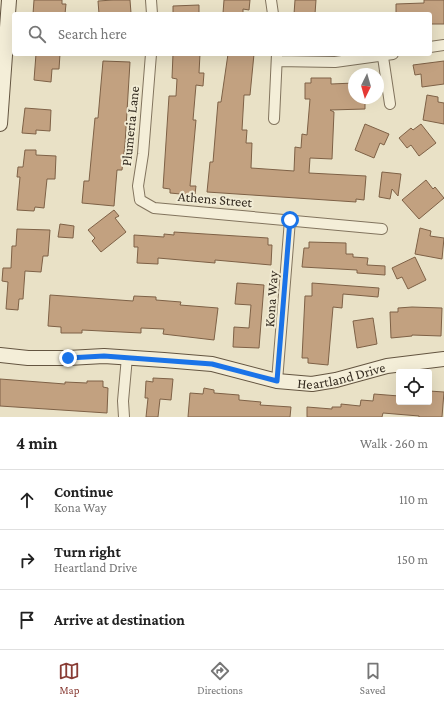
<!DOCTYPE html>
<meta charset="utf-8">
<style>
body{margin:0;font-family:"Crimson Pro",serif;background:#f6f6f6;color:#222}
.controls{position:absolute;right:12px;bottom:12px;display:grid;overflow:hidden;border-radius:4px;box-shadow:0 4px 16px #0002}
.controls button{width:36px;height:36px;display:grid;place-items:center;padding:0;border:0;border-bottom:1px solid #e0e0e0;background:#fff;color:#222;font:20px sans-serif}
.compass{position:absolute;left:348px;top:68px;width:36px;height:36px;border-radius:50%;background:#fff;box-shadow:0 4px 16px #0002;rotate:185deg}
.stop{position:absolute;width:12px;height:12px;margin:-9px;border:3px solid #1a73e8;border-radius:50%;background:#fff}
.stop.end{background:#1a73e8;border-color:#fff;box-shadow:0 1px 4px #0008}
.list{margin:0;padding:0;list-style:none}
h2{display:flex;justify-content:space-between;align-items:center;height:52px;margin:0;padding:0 16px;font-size:17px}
h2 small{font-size:13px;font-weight:400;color:#767676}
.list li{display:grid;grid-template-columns:26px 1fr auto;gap:12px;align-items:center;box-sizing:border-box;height:60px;padding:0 16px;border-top:1px solid #e0e0e0}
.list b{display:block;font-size:15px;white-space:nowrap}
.list p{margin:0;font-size:13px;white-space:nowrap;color:#767676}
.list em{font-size:13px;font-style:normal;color:#767676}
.icon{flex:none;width:22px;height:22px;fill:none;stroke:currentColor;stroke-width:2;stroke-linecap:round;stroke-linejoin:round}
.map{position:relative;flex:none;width:444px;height:417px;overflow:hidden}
.search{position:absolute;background:#fff;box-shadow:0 4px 16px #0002;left:12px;right:12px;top:12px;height:44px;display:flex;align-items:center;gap:10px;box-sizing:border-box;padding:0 14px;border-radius:4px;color:#767676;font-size:15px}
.sheet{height:232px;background:#fff}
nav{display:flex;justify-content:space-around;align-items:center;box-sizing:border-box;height:56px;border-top:1px solid #e0e0e0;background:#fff;font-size:11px;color:#767676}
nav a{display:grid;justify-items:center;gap:2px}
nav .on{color:#893c35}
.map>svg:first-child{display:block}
.building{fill:#c2a180;stroke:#7e6146}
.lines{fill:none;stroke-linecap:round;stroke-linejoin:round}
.street-casing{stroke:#82745e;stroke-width:12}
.secondary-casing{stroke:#645541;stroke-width:16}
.street{stroke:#f4eed8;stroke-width:10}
.secondary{stroke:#f4eed8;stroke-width:14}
.route{stroke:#1a73e8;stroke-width:5}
.labels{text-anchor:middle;stroke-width:4;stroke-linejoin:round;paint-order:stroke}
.street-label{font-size:14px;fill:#342b20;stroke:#f1ebd4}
</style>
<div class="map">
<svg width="444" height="417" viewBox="0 0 444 417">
<rect width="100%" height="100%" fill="#e9e1c6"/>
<!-- building -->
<path class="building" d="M34,0H62V4H66L65,14H33Z
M113,0H130L131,13L99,14L98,1Z
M224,0H250L249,10L243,9V14L223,13Z
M295,0H316L315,14H294Z
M424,0H444V24H430V14H396V4L424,3Z
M199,5V14H173V6Z
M36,54H60L59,69H52L51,82L34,80Z
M173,54H200L199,73H204L203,86L196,85L193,120H196L190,186H196L195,194L191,195L170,193V189L163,188L169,96H176L177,79L172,78Z
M228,54H254L250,95H244L242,130H247L246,143H252L251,168L294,171L295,147L301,148L302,134L307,135L310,99H305V83H311V78H331V84L354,83V98H365V109L330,110L334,112L332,159L310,158L309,173L366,176L364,200L356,199V202L207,192L210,162H213L218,102H221Z
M103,61L130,62L125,144L122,170H117L114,206L82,203L84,181H89L95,118H98Z
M444,61V84L422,87L421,74L415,75L413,65Z
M427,95L438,97V102L444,103V124L423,120Z
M25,108L51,110L50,131L36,130V134L22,133Z
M365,124L389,134L384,145L380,143L374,158L355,150Z
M421,124L436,143L419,156L411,145L407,148L399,138L411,128L413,130Z
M25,150H36V155L56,156L55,179H47L44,208L35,207L34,211L17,210L20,177H17L18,167H23Z
M382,172L401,174L398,196L392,189L390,199L379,197Z
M426,180L433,189L435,187L444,198L419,219L402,200Z
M114,210L119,216L115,218L126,232L101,252L92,241L95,238L88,230Z
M60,224L74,226L73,238L58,237Z
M420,228L431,231L430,236L444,238L442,259L415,254Z
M17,229L50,230L48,256H43L41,272L25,271L23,299H19L18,310L6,309L8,282L2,281L3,268H11L12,246H16Z
M174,232L268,238V245H272L271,265L215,260V263L158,258V264L137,263L138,247H134V235L164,237V234L174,235Z
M309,242L346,243V254H353V257L368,258L367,265L385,266V275L357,273V270L302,267L304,248H309Z
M415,257L426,280L408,289L402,277L397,279L392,268Z
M237,283L264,285L259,348L233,347L234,327L249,328L251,305L235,304Z
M312,283L379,288L378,297L343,294L342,308L333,307L328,365L308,363V358H302L305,296H312Z
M50,295L133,301L134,296L156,297V300L181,302L180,305L218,308L214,340L163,334L164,329L141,328V333L82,330V333H61V327L48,326Z
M412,307L442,308L441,336L412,335V336L391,338L390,312H398V308Z
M373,318L377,344L357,348L353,321Z
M153,378L173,379L171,400L160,399L158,417H146L148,398H145L146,381L153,382Z
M0,379L65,384V382L87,383V381H103V387L108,388L107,413L0,406Z
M204,388L214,390V393L239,395V400L261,402L260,405L291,407L290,417H188L190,393L203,394Z
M429,391L444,392L442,417H419V416L383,413L382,417H307V407L332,409V407H341V404L360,406L361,400L373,401L374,394L399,396V402H429Z"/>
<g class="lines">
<!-- street casing -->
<g class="street-casing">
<path id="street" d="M151,0L152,14
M271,0L273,14
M430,47L444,45
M151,54L143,154L138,186L140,200L154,208L382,229
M383,57L390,104
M277,61L335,62L393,54
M274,119L277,54
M277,381L290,220
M124,417L123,401L127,357"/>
</g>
<!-- secondary casing -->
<g class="secondary-casing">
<g id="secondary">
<path d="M0,124L9,0"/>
<path id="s1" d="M0,355L28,358H68L104,356L164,360L212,364L277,381L312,384L336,380L387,366L444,359"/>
</g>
</g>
<!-- street -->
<use href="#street" class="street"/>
<!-- secondary -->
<use href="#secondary" class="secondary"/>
</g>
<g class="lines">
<!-- route -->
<path class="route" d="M68,358L104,356L212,364L277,381L290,220"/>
</g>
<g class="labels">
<!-- street labels -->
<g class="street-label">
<text transform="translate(130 126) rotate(-84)" y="5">Plumeria Lane</text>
<text transform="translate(215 199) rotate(5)" y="5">Athens Street</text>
<text transform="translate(271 299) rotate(-86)" y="5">Kona Way</text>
<text dy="5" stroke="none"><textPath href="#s1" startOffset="345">Heartland Drive</textPath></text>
</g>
</g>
</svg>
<div class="controls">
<button><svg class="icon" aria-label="locate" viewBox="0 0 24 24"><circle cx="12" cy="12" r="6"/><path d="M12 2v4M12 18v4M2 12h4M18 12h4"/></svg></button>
</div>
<svg class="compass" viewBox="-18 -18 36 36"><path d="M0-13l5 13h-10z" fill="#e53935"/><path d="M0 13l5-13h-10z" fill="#767676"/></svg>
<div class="stop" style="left:290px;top:220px"></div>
<div class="stop end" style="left:68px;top:358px"></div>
<div class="search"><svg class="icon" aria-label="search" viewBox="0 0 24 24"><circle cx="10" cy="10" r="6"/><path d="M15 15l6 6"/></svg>Search here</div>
</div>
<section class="sheet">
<h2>4 min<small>Walk · 260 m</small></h2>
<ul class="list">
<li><svg class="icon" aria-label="ahead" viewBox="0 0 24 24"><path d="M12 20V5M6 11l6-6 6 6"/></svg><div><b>Continue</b><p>Kona Way</p></div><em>110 m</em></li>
<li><svg class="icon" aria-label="right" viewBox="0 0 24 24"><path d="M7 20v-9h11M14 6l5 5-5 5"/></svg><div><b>Turn right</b><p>Heartland Drive</p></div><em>150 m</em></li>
<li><svg class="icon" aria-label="arrive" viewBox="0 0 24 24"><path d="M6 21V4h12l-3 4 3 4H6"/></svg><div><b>Arrive at destination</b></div></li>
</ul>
</section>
<nav>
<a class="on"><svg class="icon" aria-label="map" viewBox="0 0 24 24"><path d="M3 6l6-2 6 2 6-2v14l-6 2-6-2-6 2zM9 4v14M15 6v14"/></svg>Map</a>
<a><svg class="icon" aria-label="directions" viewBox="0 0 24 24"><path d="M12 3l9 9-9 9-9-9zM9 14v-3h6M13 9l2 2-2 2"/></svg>Directions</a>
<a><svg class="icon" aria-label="saved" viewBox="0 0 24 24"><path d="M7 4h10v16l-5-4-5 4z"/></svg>Saved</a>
</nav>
